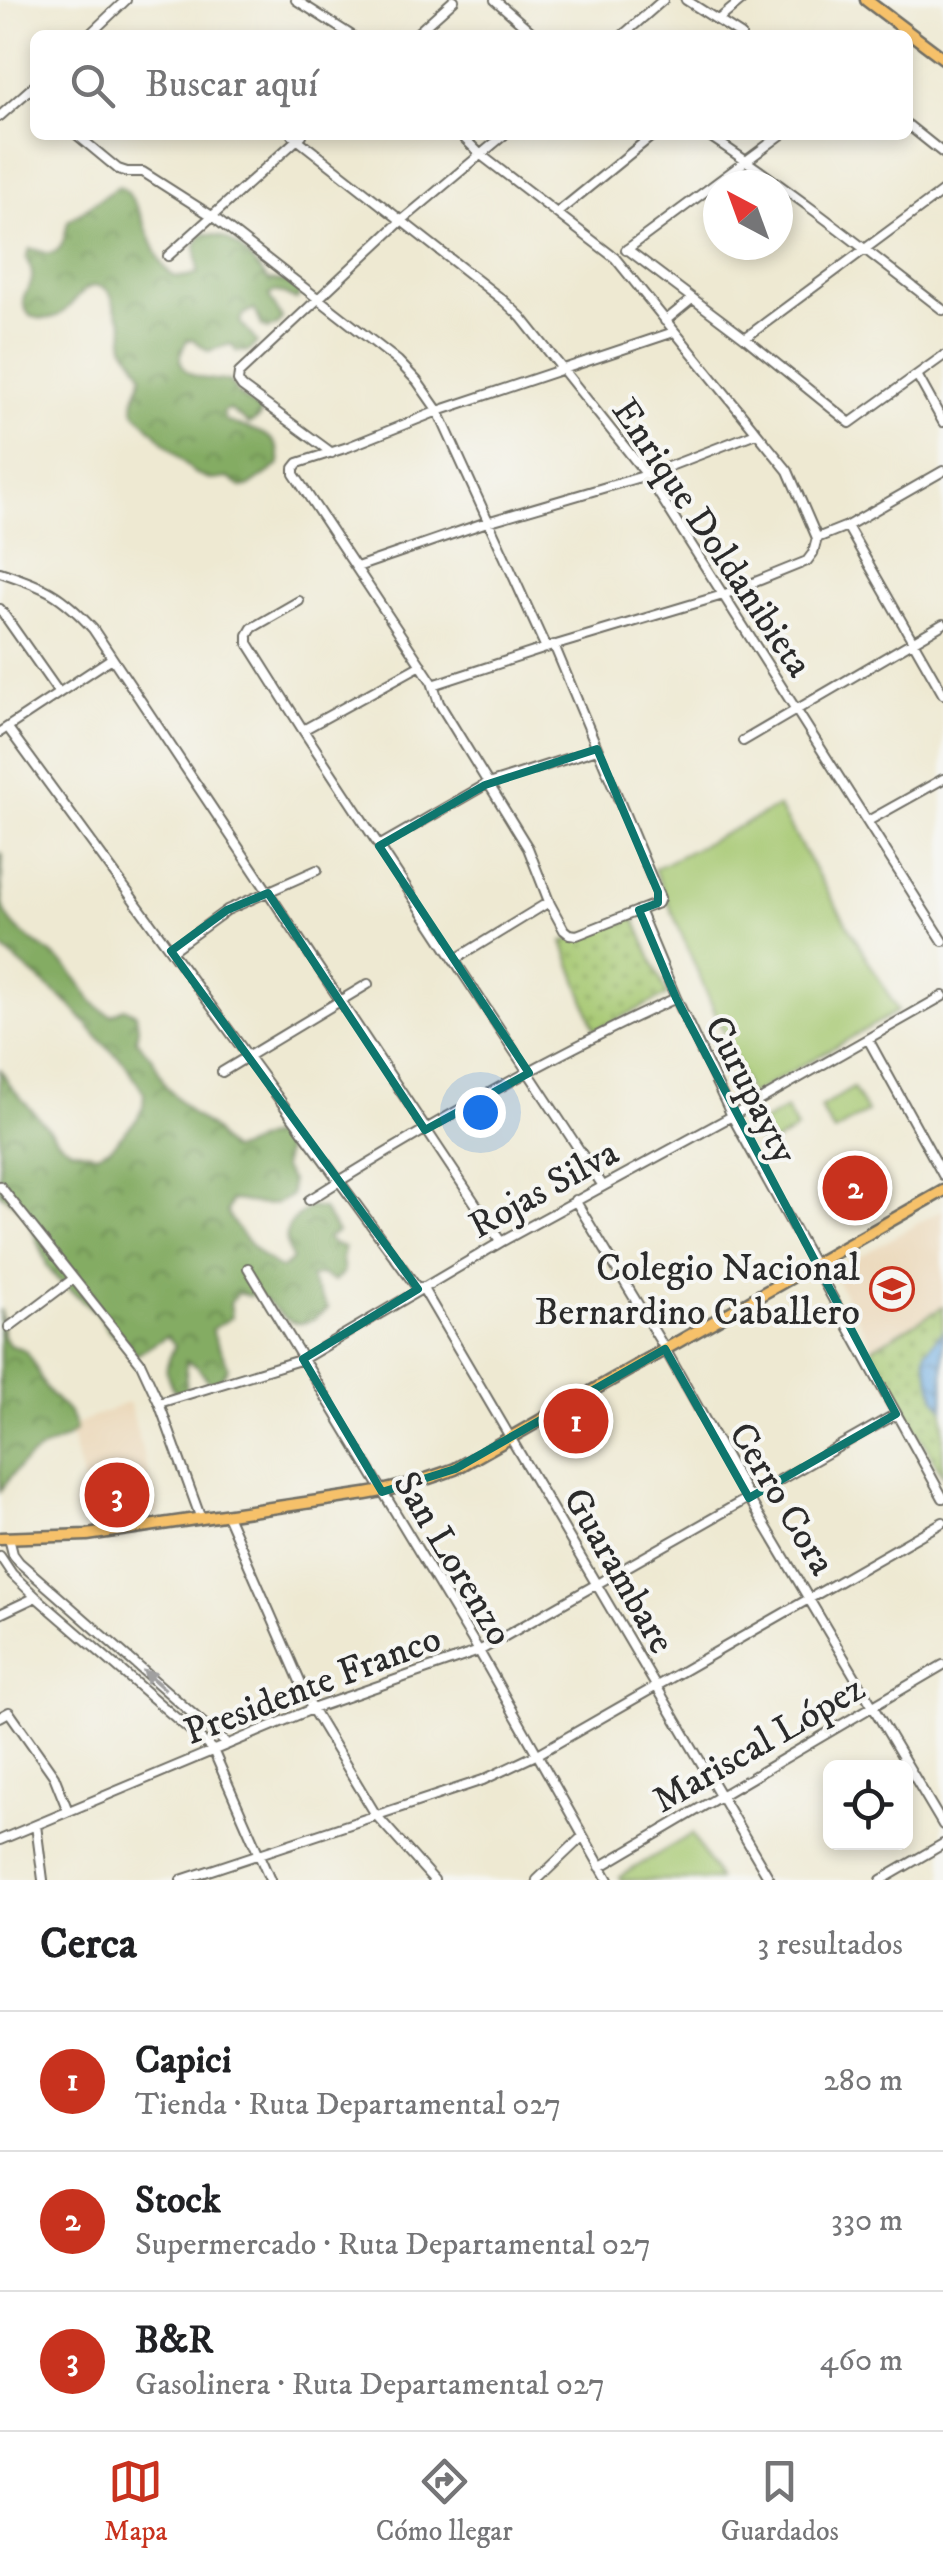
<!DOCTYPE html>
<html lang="es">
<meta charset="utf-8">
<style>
body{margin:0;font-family:"IM FELL DW Pica",serif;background:#f2f2f2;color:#202124}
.controls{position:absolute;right:30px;bottom:30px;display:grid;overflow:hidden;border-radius:15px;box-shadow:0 5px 15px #0003}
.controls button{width:90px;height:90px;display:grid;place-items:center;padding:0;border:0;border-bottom:2px solid #e0e0e0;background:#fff;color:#202124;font:50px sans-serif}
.compass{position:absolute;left:703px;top:170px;width:90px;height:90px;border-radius:50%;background:#fff;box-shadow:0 5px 15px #0003;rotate:319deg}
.you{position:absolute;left:480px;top:1112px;width:35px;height:35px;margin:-25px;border:8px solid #fff;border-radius:50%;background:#1a73e8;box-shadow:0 0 0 15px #1a73e833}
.badge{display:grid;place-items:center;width:65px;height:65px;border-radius:50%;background:#c8321e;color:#fff;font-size:32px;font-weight:700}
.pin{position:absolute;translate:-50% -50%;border:5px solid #fff;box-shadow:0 2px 10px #0006}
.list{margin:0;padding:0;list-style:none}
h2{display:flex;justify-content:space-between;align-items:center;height:130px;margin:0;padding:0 40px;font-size:42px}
h2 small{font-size:32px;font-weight:400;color:#757577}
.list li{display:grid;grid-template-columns:65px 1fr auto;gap:30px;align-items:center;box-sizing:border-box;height:140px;padding:0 40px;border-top:2px solid #e0e0e0}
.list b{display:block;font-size:38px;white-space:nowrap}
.list p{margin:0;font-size:32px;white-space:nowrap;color:#757577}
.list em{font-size:32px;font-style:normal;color:#757577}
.icon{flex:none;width:55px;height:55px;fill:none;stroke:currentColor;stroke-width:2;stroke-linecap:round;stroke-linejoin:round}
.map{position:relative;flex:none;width:943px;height:1880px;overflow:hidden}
.search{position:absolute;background:#fff;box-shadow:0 5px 15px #0003;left:30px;right:30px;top:30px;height:110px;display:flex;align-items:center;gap:25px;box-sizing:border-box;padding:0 35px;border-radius:15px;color:#757577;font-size:38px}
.sheet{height:550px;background:#fff}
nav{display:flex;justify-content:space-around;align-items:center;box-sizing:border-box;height:140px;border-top:2px solid #e0e0e0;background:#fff;font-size:28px;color:#757577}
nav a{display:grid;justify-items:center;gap:5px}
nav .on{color:#c8321e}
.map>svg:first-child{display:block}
.built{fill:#ebd8ba}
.forest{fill:url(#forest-crowns);stroke:#586c47;stroke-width:2.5}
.park{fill:url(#park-dots);stroke:#687a4e;stroke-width:2.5}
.garden{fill:#a6c871;stroke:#687a4e;stroke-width:2.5}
.water{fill:url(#water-waves);stroke:#4c6c86;stroke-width:2.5}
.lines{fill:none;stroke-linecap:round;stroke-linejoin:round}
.minor-casing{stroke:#6f6e65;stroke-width:12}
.major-casing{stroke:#6f6e65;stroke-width:15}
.minor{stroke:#fff;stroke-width:8}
.major{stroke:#f6c16b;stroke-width:10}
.oneway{fill:#a0a0a0}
.marked{fill:none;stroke:#0f766e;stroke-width:8;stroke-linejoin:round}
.labels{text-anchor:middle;stroke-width:8;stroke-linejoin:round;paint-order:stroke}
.street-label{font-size:38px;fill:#2b2b2b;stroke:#f6f6f2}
.poi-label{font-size:38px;fill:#2b2b2b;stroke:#f6f6f2;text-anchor:end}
</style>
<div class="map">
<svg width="943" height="1880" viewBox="0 0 943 1880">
<defs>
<pattern id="forest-crowns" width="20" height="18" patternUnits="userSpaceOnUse" patternTransform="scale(2.5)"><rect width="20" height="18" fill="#84ac63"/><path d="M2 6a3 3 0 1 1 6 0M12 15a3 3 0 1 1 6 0" fill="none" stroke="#6c8c52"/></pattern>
<pattern id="park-dots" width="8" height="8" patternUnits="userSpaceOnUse" patternTransform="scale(2.5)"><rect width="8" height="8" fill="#a6c871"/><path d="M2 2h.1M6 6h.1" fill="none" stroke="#87a35d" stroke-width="1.8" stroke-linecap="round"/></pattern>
<pattern id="water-waves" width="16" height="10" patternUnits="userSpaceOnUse" patternTransform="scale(2.5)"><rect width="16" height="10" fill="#6eace1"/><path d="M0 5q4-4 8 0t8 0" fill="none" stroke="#5b8cb7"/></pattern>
</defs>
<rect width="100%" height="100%" fill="#f6f6f2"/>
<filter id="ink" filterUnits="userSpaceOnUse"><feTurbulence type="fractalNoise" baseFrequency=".01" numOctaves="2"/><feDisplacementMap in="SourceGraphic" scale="20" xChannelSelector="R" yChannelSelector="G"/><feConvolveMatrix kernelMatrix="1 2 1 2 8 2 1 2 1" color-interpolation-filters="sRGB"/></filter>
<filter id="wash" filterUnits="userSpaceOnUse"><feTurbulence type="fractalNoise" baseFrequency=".0048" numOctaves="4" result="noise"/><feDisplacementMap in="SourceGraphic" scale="40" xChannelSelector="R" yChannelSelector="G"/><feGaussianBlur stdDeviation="2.25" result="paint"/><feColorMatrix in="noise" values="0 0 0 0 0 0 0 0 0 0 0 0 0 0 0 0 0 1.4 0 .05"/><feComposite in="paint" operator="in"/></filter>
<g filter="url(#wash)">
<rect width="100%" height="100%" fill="#eee9d2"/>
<!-- built -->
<path class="built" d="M943,1209V1306L873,1347L832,1272Z
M129,1402L159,1513L93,1524L69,1427Z"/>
<!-- forest -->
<path class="forest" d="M119,186C144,199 152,265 174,276C182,279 191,275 198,273L196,246L202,234C232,231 251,260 268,280C281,281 296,281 300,296L296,300L279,292H273L269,296L282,318L279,324L268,329L262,326L255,310C247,310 242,315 240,322L257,342L249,351L237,352L231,344L208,351L193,339L187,340C166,377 204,380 229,381L240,396L261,412L259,418L249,424L229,409L223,412L225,420C247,432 283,428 279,465L248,487H241L228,478L212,480L194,473L135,412C129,399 142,389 142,374C138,364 131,357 125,347C120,338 126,333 123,324C122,319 118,315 116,310C112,300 112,288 98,286C74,283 70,331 30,316C13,292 34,293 32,274C31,260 22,264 30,249C36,249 41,252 46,253C64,256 65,233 68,221Z
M0,853L3,856C2,874 0,894 5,911C17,939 51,948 70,970C84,986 91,1008 112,1015L124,1008L136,1014L138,1027L136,1040L153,1059L165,1085L192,1114L214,1130L220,1141L230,1150C250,1149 258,1135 278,1136C287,1147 286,1154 282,1167L291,1181V1195C268,1213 257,1201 231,1200L227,1212C238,1234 260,1258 282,1269L292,1259C280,1230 287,1224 310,1207L323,1209L337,1232L327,1238L334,1245L344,1247L342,1260L344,1272L334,1281L322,1275L310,1277L314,1287L328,1308C289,1342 285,1310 255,1294L249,1296L237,1293L230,1303L232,1317L212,1329C215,1344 225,1354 228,1368L221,1378L210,1384L197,1366L186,1361V1393L174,1391C162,1368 166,1367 175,1345L167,1336L136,1355L129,1344L110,1333L96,1312L57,1279L48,1268L26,1213L0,1193V1068L8,1083L60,1142L71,1149L97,1154L110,1148L137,1119L143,1107L144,1093L124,1062L105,1045L70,1005L0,947Z
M0,1309L3,1335L9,1345C12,1346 21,1348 24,1350C35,1359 37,1374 44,1385C55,1404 71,1406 76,1430C65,1442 54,1442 41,1450C25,1459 10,1476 0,1491Z"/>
<!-- park -->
<path class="park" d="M634,917L667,995L595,1030L563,942Z
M943,1307V1476L871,1349Z"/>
<!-- garden -->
<path class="garden" d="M778,807L898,1011L750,1095L654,869Z
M853,1088L867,1112L834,1132L820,1108Z
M786,1109L797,1129L763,1149L752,1128Z
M692,1834L719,1880H621L619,1877Z"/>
<!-- water -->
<path class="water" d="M943,1331V1408L935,1398L925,1357L926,1351Z"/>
</g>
<g filter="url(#ink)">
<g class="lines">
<!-- minor casing -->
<g class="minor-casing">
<path id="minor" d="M296,0L351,35
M495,0L535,35
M686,0L741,35
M718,20L742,0
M89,35L126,0
M415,35L454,0
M623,35L663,0
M0,116L35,85
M908,125L943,153
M77,135L118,169L127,172H143L212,216L398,361L417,381L438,411L546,648
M292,135L504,301L521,317L647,475L943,941
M461,135L481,155L615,258L788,471L817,538L847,526L943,471
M708,135C789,189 866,250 943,310
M557,213L653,135
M627,249L745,338L850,423L943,356
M626,250L781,135
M168,256L302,135
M665,321L692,299
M745,338L943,191
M917,375L943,422
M332,453L242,387L238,381L239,373L400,222L504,135
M847,526L943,694
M357,567L487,522L647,475L756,433
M0,572C45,587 60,593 93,629L501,1242
M299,601L252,628L248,635V643L303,730L603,1186
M0,609L59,693
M554,645L660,898L658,903L577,935L569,934L564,930L550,904L528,848L439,703L432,682L294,474V468L298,463L348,447L438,411L674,332
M433,685L546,648L723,595L807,561L813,553L817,538
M8,728L418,1289
M303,730L421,665
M0,732L112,658
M743,741L943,624
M868,821L943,779
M379,846L485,785L597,749
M639,910L676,998L732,1116L943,1498
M171,951L227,910L317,870
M454,960L549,902
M868,1039L943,1175
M222,1072L368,984
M0,1186L140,1362L159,1403L201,1519
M309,1200C427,1126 549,1056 676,998
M575,1200L665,1349L749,1498L943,1825
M248,1268L479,1651L608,1880
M422,1287L770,1880
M9,1327L73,1279
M159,1403L303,1359L501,1242L732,1116L943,996
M227,1515L312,1709L376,1815L434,1880
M9,1538L13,1554L19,1562L227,1744
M0,1556L12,1574L36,1597L213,1750L270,1880
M0,1614L36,1597
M0,1717L9,1712L54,1776L68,1811
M36,1825L43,1880
M0,1840L312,1709L479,1651L896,1414
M600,1867L943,1665
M181,1880L483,1780L538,1754L943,1522
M537,1880L583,1836
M881,1880L943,1844"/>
</g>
<!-- major casing -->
<g class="major-casing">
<path id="major" d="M866,0L943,58
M0,1538L87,1535L366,1494C397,1489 425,1480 455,1469L943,1191"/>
</g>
<!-- minor -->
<use href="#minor" class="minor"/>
<!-- major -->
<use href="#major" class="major"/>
</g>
<!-- one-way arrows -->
<defs><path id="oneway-solid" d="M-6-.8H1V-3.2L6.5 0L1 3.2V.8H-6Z" transform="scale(2.5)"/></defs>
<use class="oneway" href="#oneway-solid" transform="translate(154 1680) rotate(-139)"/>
</g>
<!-- marked area -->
<path class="marked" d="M597,749L658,892V903L639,910L676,998L896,1414L749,1498L665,1349L455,1469L382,1492L303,1359L418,1289L171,951L227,910L268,893L425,1130L529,1073L379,846L485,785Z"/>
<!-- icons -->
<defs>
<g id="university-ring" transform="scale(2.25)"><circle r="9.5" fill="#f6f6f2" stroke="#c8321e" stroke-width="1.5"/><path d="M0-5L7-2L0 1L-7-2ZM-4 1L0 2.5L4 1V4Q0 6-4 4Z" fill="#c8321e"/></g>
</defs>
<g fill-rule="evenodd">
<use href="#university-ring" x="892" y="1289"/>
</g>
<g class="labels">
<!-- street labels -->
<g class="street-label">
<text transform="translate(713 537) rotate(56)" y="13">Enrique Doldanibieta</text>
<text transform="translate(752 1089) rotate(63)" y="13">Curupayty</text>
<text transform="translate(543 1188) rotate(-29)" y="13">Rojas Silva</text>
<text transform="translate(783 1498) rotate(59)" y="13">Cerro Cora</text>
<text transform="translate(454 1558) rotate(59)" y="13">San Lorenzo</text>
<text transform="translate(620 1570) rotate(60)" y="13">Guarambare</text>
<text transform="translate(312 1684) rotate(-21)" y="13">Presidente Franco</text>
<text transform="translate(758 1743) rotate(-30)" y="13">Mariscal López</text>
</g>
<!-- poi labels -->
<g class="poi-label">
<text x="860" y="1280">Colegio Nacional<tspan x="860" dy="44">Bernardino Caballero</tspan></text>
</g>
</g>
</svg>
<div class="controls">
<button><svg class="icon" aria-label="locate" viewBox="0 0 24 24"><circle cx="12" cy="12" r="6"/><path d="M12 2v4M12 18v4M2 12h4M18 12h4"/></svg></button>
</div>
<svg class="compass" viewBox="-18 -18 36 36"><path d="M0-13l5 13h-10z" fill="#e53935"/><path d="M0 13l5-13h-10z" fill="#757577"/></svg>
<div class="you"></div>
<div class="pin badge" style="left:576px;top:1421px">1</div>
<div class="pin badge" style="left:855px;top:1188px">2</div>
<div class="pin badge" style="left:117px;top:1495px">3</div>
<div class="search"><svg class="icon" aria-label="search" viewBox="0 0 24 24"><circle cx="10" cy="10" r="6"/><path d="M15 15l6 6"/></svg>Buscar aquí</div>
</div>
<section class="sheet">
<h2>Cerca<small>3 resultados</small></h2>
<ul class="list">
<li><span class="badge">1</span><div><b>Capici</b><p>Tienda · Ruta Departamental 027</p></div><em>280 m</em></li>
<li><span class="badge">2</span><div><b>Stock</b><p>Supermercado · Ruta Departamental 027</p></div><em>330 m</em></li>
<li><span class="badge">3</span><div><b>B&amp;R</b><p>Gasolinera · Ruta Departamental 027</p></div><em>460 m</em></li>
</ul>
</section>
<nav>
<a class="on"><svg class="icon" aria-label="map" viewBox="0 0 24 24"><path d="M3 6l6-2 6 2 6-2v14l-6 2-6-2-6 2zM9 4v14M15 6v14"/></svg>Mapa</a>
<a><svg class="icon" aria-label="directions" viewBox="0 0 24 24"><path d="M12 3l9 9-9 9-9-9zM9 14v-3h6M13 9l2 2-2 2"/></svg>Cómo llegar</a>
<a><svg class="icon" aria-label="saved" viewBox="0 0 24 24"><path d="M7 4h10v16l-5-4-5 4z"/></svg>Guardados</a>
</nav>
